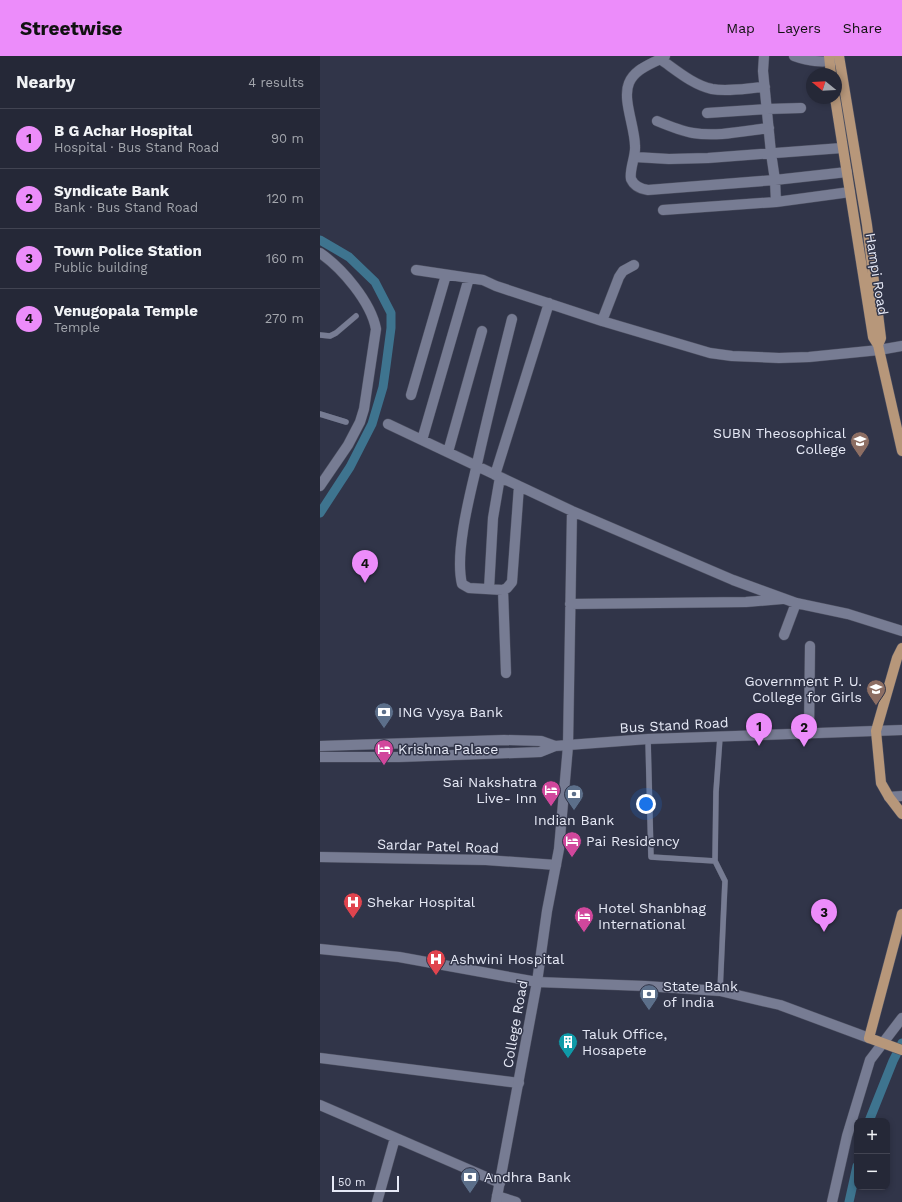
<!DOCTYPE html>
<meta charset="utf-8">
<style>
body{margin:0;font-family:"Work Sans",sans-serif;background:#313442;color:#f1f3f6}
.controls{position:absolute;right:12px;bottom:12px;display:grid;overflow:hidden;border-radius:8px;box-shadow:0 2px 6px #0003}
.controls button{width:36px;height:36px;display:grid;place-items:center;padding:0;border:0;border-bottom:1px solid #424452;background:#252837;color:#f1f3f6;font:20px sans-serif}
.compass{position:absolute;left:486px;top:12px;width:36px;height:36px;border-radius:50%;background:#252837;box-shadow:0 2px 6px #0003;rotate:288deg}
.scale{position:absolute;left:12px;bottom:10px;width:67px;box-sizing:border-box;padding-left:4px;border:2px solid #e6e9f6;border-top:0;font-size:11px;line-height:14px;white-space:nowrap;color:#e6e9f6;-webkit-text-stroke:3px #313549;paint-order:stroke}
.you{position:absolute;left:326px;top:748px;width:14px;height:14px;margin:-10px;border:3px solid #fff;border-radius:50%;background:#1a73e8;box-shadow:0 0 0 6px #1a73e833}
.badge{display:grid;place-items:center;width:26px;height:26px;border-radius:50%;background:#ec8cfa;color:#111;font-size:13px;font-weight:700}
.pin{position:absolute;translate:-50% -33px;filter:drop-shadow(0 1px 2px #0008)}
.pin::after{content:'';position:absolute;top:21px;width:14px;height:12px;background:inherit;clip-path:polygon(0 0,100% 0,50% 100%)}
.list{margin:0;padding:0;list-style:none}
h2{display:flex;justify-content:space-between;align-items:center;height:52px;margin:0;padding:0 16px;font-size:17px}
h2 small{font-size:13px;font-weight:400;color:#a3a6ad}
.list li{display:grid;grid-template-columns:26px 1fr auto;gap:12px;align-items:center;box-sizing:border-box;height:60px;padding:0 16px;border-top:1px solid #424452}
.list b{display:block;font-size:15px;white-space:nowrap}
.list p{margin:0;font-size:13px;white-space:nowrap;color:#a3a6ad}
.list em{font-size:13px;font-style:normal;color:#a3a6ad}
.map{position:relative;flex:none;width:582px;height:1146px;overflow:hidden}
header{display:flex;align-items:center;gap:24px;box-sizing:border-box;height:56px;padding:0 20px;background:#ec8cfa;color:#111}
header strong{font-size:19px}
nav{display:flex;gap:22px;margin-inline-start:auto;font-size:14px}
main{display:flex}
aside{flex:1;background:#252837}
.map>svg:first-child{display:block}
.lines{fill:none;stroke-linecap:round;stroke-linejoin:round}
.canal{stroke:#3e748f;stroke-width:9}
.lane-casing{stroke:#4e5162;stroke-width:6}
.street-casing{stroke:#4e5162;stroke-width:11}
.secondary-casing{stroke:#4e5162;stroke-width:11}
.primary-casing{stroke:#4e5162;stroke-width:11}
.lane{stroke:#777c93;stroke-width:5.5}
.street{stroke:#777c93;stroke-width:10}
.secondary{stroke:#777c93;stroke-width:10}
.primary{stroke:#b7977a;stroke-width:10}
.labels{text-anchor:middle;stroke-width:3;stroke-linejoin:round;paint-order:stroke}
.street-label{font-size:14px;fill:#e6e9f6;stroke:#313549}
.poi-label{font-size:14px;fill:#e6e9f6;stroke:#313549;text-anchor:start}
</style>
<header>
<strong>Streetwise</strong>
<nav><a>Map</a><a>Layers</a><a>Share</a></nav>
</header>
<main>
<aside>
<h2>Nearby<small>4 results</small></h2>
<ul class="list">
<li><span class="badge">1</span><div><b>B G Achar Hospital</b><p>Hospital · Bus Stand Road</p></div><em>90 m</em></li>
<li><span class="badge">2</span><div><b>Syndicate Bank</b><p>Bank · Bus Stand Road</p></div><em>120 m</em></li>
<li><span class="badge">3</span><div><b>Town Police Station</b><p>Public building</p></div><em>160 m</em></li>
<li><span class="badge">4</span><div><b>Venugopala Temple</b><p>Temple</p></div><em>270 m</em></li>
</ul>
</aside>
<div class="map">
<svg width="582" height="1146" viewBox="0 0 582 1146">
<rect width="100%" height="100%" fill="#313549"/>
<g class="lines">
<!-- canal -->
<path class="canal" d="M0,184L29,201L55,226L71,257V272L66,310L63,331L52,368L30,411L0,457
M549,1065L573,1005L582,987
M529,1146L537,1110"/>
<!-- lane casing -->
<g class="lane-casing">
<path id="lane" d="M0,279L10,280L16,277L36,260
M0,358L26,366
M328,683L331,801L395,805L396,736L400,681
M395,805L405,825L400,935"/>
</g>
<!-- street casing -->
<g class="street-casing">
<path id="street" d="M345,0C333,8 315,12 309,27C302,43 315,71 315,90C316,100 309,114 311,123C314,130 321,133 328,134L455,124L527,116
M444,0L443,15L451,97L455,124L456,146
M474,0C489,5 501,7 517,4
M340,3C356,14 373,29 392,33C409,36 427,32 445,31
M387,57L447,53L481,52
M337,65C349,70 361,75 373,77C397,81 424,75 449,72
M315,101L349,103L388,102L522,92
M343,154L456,146L530,136
M0,197C22,212 51,246 56,273L44,353L40,366L28,389L0,430
M96,214L163,224L176,230L282,265L390,297L412,300L459,302L489,301L559,294
M192,263C179,315 166,366 155,417C148,446 135,499 142,528L149,532L183,534L187,532L192,526L199,430
M282,265L299,221L303,215L314,209
M91,339L126,219
M68,368L252,455L413,524L476,547L528,558L582,575
M102,384L149,222
M128,396L162,275
M175,419L229,247
M169,533L173,462L180,421
M183,534L186,617
M250,548L426,546L462,543
M464,579L476,547
M489,678L490,590
M248,690L252,455
M569,741L582,740
M0,801L166,804L236,809
M0,1002L199,1027
M0,1049L180,1127
M177,1140L196,1146
M57,1146L75,1082"/>
</g>
<!-- secondary casing -->
<g class="secondary-casing">
<path id="secondary" d="M559,294L582,290
M0,690L184,684L221,685L235,690
M0,701H79L220,696L235,690L328,683L582,674
M0,893L79,901L217,926L325,930L400,935L460,949L549,982
M176,1146L217,926L227,855L239,793L248,690
M512,1146L527,1080L550,1004L582,962"/>
</g>
<!-- primary casing -->
<g class="primary-casing">
<path id="primary" d="M509,0L511,18
M519,0L547,169L561,282L558,289
M515,42L553,281L558,289L582,395
M582,592L577,602L556,675L561,727L569,741L582,758
M582,858L549,982L582,994"/>
</g>
<!-- lane -->
<use href="#lane" class="lane"/>
<!-- street -->
<use href="#street" class="street"/>
<!-- secondary -->
<use href="#secondary" class="secondary"/>
<!-- primary -->
<use href="#primary" class="primary"/>
</g>
<!-- icons -->
<defs>
<g id="university-pin" transform="scale(1)"><path d="M0 17L-7.5 6A9.5 9.5 0 1 1 7.5 6Z" fill="#8d6e63" stroke="#313549"/><path d="M0-5L7-2L0 1L-7-2ZM-4 1L0 2.5L4 1V4Q0 6-4 4Z" fill="#fff"/></g>
<g id="bank-pin" transform="scale(1)"><path d="M0 17L-7.5 6A9.5 9.5 0 1 1 7.5 6Z" fill="#5c6f8a" stroke="#313549"/><path d="M-6-4H6V4H-6ZM0-2.3a2.3 2.3 0 1 0 0 4.6a2.3 2.3 0 1 0 0-4.6Z" fill="#fff"/></g>
<g id="hotel-pin" transform="scale(1)"><path d="M0 17L-7.5 6A9.5 9.5 0 1 1 7.5 6Z" fill="#d1479c" stroke="#313549"/><path d="M-6-4.5h1.5V1H6V5H4.5V3h-9V5H-6ZM-4 0a1.8 1.8 0 1 1 3.6 0ZM.5 0V-2.5h3Q6-2.5 6 0Z" fill="#fff"/></g>
<g id="hospital-pin" transform="scale(1)"><path d="M0 17L-7.5 6A9.5 9.5 0 1 1 7.5 6Z" fill="#e0444e" stroke="#313549"/><path d="M-5-5h3v3.5h4V-5h3V5h-3V1.5h-4V5h-3Z" fill="#fff"/></g>
<g id="building-pin" transform="scale(1)"><path d="M0 17L-7.5 6A9.5 9.5 0 1 1 7.5 6Z" fill="#0f9aa8" stroke="#313549"/><path d="M-4-6H4V6H1V3H-1V6H-4ZM-2.5-4.3h1.7v1.8h-1.7ZM.8-4.3h1.7v1.8H.8ZM-2.5-1h1.7V.8h-1.7ZM.8-1h1.7V.8H.8Z" fill="#fff"/></g>
</defs>
<g fill-rule="evenodd">
<use href="#university-pin" x="540" y="385"/>
<use href="#university-pin" x="556" y="633"/>
<use href="#bank-pin" x="64" y="656"/>
<use href="#hotel-pin" x="64" y="693"/>
<use href="#hotel-pin" x="231" y="734"/>
<use href="#bank-pin" x="254" y="738"/>
<use href="#hotel-pin" x="252" y="785"/>
<use href="#hospital-pin" x="33" y="846"/>
<use href="#hotel-pin" x="264" y="860"/>
<use href="#hospital-pin" x="116" y="903"/>
<use href="#bank-pin" x="329" y="938"/>
<use href="#building-pin" x="248" y="986"/>
<use href="#bank-pin" x="150" y="1121"/>
</g>
<g class="labels">
<!-- street labels -->
<g class="street-label">
<text transform="translate(557 218) rotate(81)" y="5">Hampi Road</text>
<text transform="translate(354 669) rotate(-3)" y="5">Bus Stand Road</text>
<text transform="translate(118 790) rotate(2)" y="5">Sardar Patel Road</text>
<text transform="translate(195 968) rotate(-80)" y="5">College Road</text>
</g>
<!-- poi labels -->
<g class="poi-label">
<text x="526" y="382" text-anchor="end">SUBN Theosophical<tspan x="526" dy="16">College</tspan></text>
<text x="542" y="630" text-anchor="end">Government P. U.<tspan x="542" dy="16">College for Girls</tspan></text>
<text x="78" y="661">ING Vysya Bank</text>
<text x="78" y="698">Krishna Palace</text>
<text x="217" y="731" text-anchor="end">Sai Nakshatra<tspan x="217" dy="16">Live- Inn</tspan></text>
<text x="254" y="769" text-anchor="middle">Indian Bank</text>
<text x="266" y="790">Pai Residency</text>
<text x="47" y="851">Shekar Hospital</text>
<text x="278" y="857">Hotel Shanbhag<tspan x="278" dy="16">International</tspan></text>
<text x="130" y="908">Ashwini Hospital</text>
<text x="343" y="935">State Bank<tspan x="343" dy="16">of India</tspan></text>
<text x="262" y="983">Taluk Office,<tspan x="262" dy="16">Hosapete</tspan></text>
<text x="164" y="1126">Andhra Bank</text>
</g>
</g>
</svg>
<div class="controls">
<button>+</button>
<button>−</button>
</div>
<svg class="compass" viewBox="-18 -18 36 36"><path d="M0-13l5 13h-10z" fill="#e53935"/><path d="M0 13l5-13h-10z" fill="#a3a6ad"/></svg>
<div class="scale">50 m</div>
<div class="you"></div>
<div class="pin badge" style="left:439px;top:690px">1</div>
<div class="pin badge" style="left:484px;top:691px">2</div>
<div class="pin badge" style="left:504px;top:876px">3</div>
<div class="pin badge" style="left:45px;top:527px">4</div>
</div>
</main>
